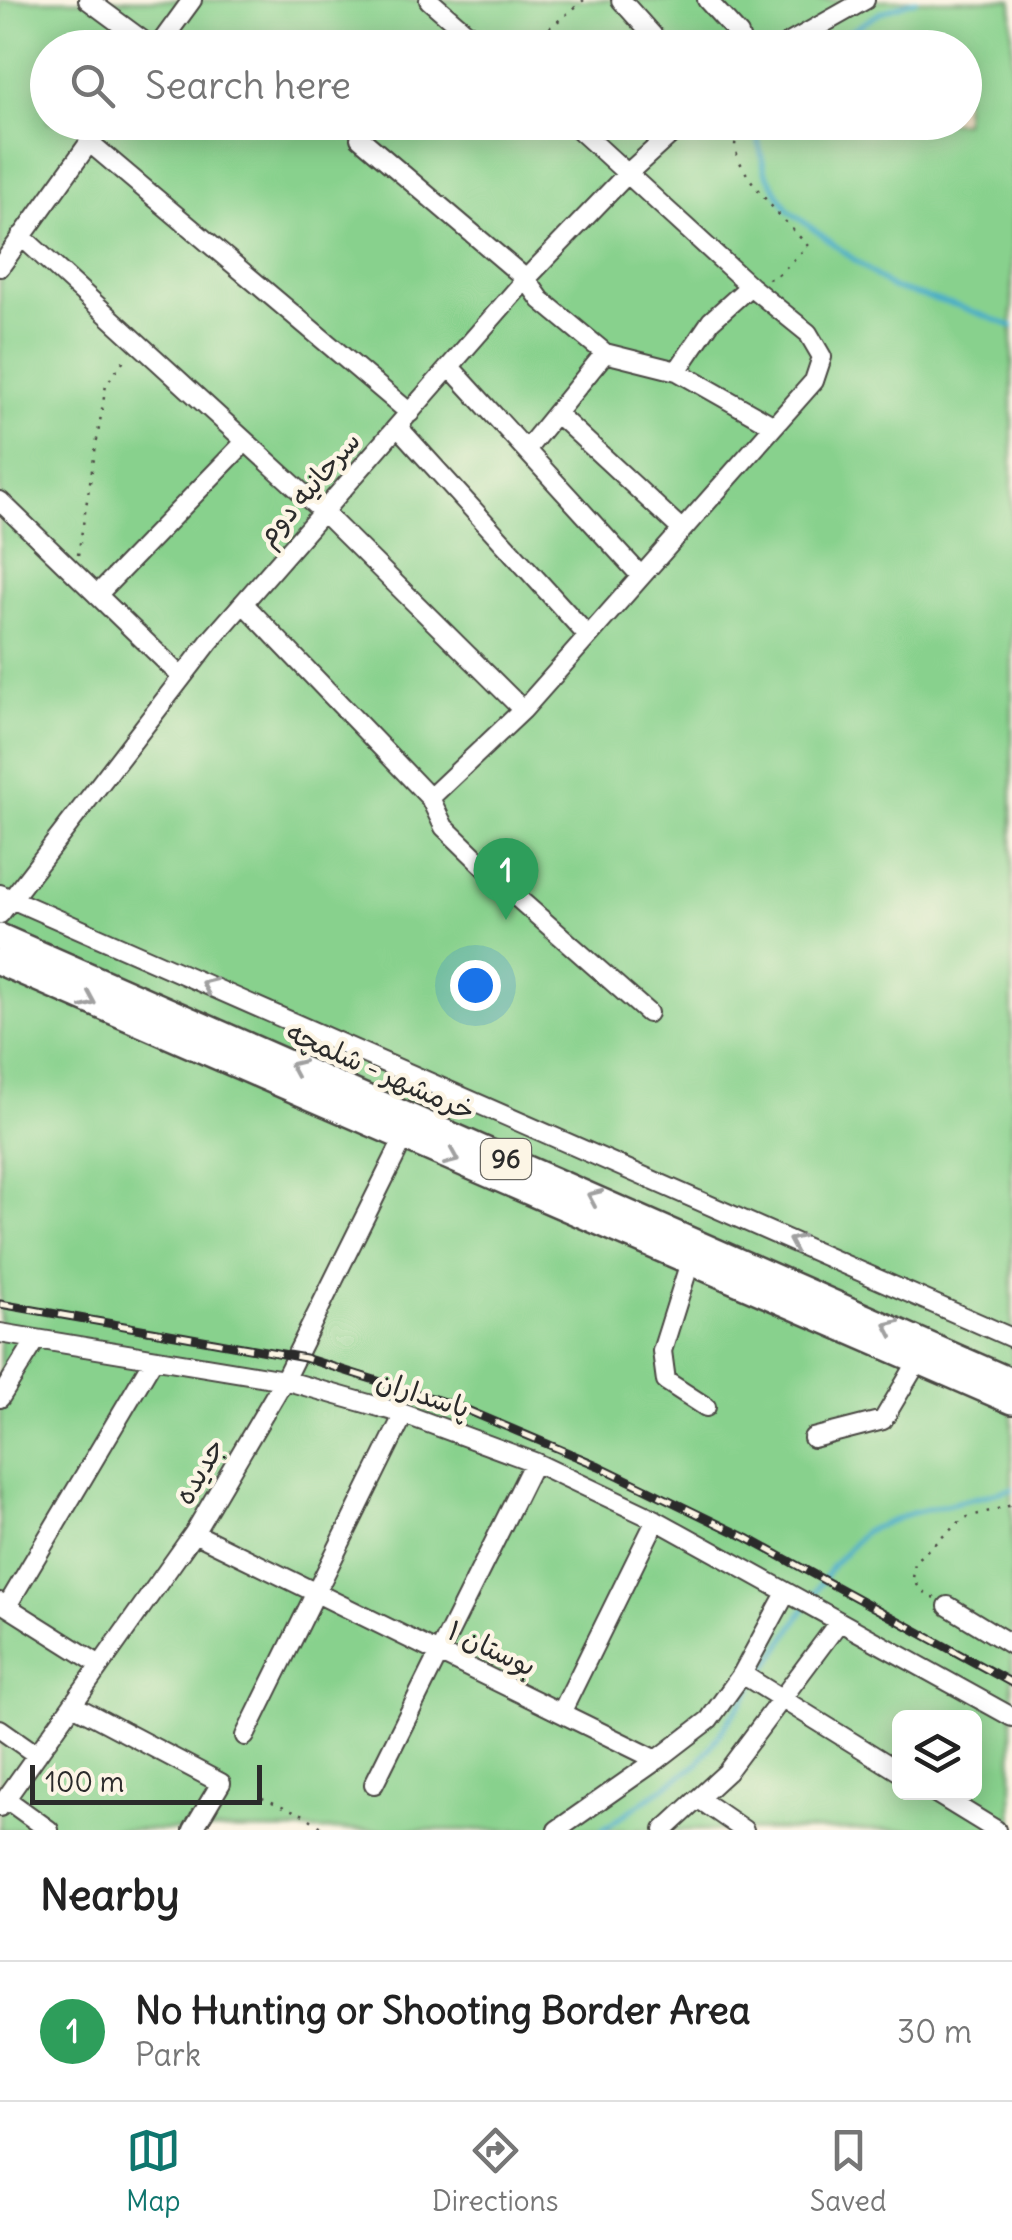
<!DOCTYPE html>
<meta charset="utf-8">
<style>
body{margin:0;font-family:Delius,"Playpen Sans Arabic",sans-serif;background:#f2f2f2;color:#222}
.controls{position:absolute;right:30px;bottom:30px;display:grid;overflow:hidden;border-radius:15px;box-shadow:0 5px 25px #0003}
.controls button{width:90px;height:90px;display:grid;place-items:center;padding:0;border:0;border-bottom:2px solid #e0e0e0;background:#fff;color:#222;font:50px sans-serif}
.scale{position:absolute;left:30px;bottom:25px;width:232px;box-sizing:border-box;padding-left:10px;border:5px solid #2b2b2b;border-top:0;font-size:28px;line-height:35px;white-space:nowrap;color:#2b2b2b;-webkit-text-stroke:8px #fcf5e5;paint-order:stroke}
.you{position:absolute;left:475px;top:985px;width:35px;height:35px;margin:-25px;border:8px solid #fff;border-radius:50%;background:#1a73e8;box-shadow:0 0 0 15px #1a73e833}
.badge{display:grid;place-items:center;width:65px;height:65px;border-radius:50%;background:#0f766e;color:#fff;font-size:32px;font-weight:700}
.pin{position:absolute;translate:-50% -82px;filter:drop-shadow(0 2px 5px #0008)}
.pin::after{content:'';position:absolute;top:52px;width:35px;height:30px;background:inherit;clip-path:polygon(0 0,100% 0,50% 100%)}
.list{margin:0;padding:0;list-style:none}
h2{display:flex;justify-content:space-between;align-items:center;height:130px;margin:0;padding:0 40px;font-size:42px}
h2 small{font-size:32px;font-weight:400;color:#767676}
.list li{display:grid;grid-template-columns:65px 1fr auto;gap:30px;align-items:center;box-sizing:border-box;height:140px;padding:0 40px;border-top:2px solid #e0e0e0}
.list b{display:block;font-size:38px;white-space:nowrap}
.list p{margin:0;font-size:32px;white-space:nowrap;color:#767676}
.list em{font-size:32px;font-style:normal;color:#767676}
.icon{flex:none;width:55px;height:55px;fill:none;stroke:currentColor;stroke-width:2;stroke-linecap:round;stroke-linejoin:round}
.map{position:relative;flex:none;width:1012px;height:1830px;overflow:hidden}
.search{position:absolute;background:#fff;box-shadow:0 5px 25px #0003;left:30px;right:30px;top:30px;height:110px;display:flex;align-items:center;gap:25px;box-sizing:border-box;padding:0 35px;border-radius:55px;color:#767676;font-size:38px}
.sheet{height:270px;background:#fff}
nav{display:flex;justify-content:space-around;align-items:center;box-sizing:border-box;height:140px;border-top:2px solid #e0e0e0;background:#fff;font-size:28px;color:#767676}
nav a{display:grid;justify-items:center;gap:5px}
nav .on{color:#0f766e}
.map>svg:first-child{display:block}
.green{fill:#88d18d;stroke:#5a7e5c;stroke-width:2.5;fill-rule:evenodd}
.lines{fill:none;stroke-linecap:round;stroke-linejoin:round}
.stream{stroke:#49adc8;stroke-width:5}
.minor-casing{stroke:#494743;stroke-width:22}
.highway-casing{stroke:#494743;stroke-width:30}
.path{stroke:#494743;stroke-width:2.5;stroke-dasharray:2.5 8;stroke-linecap:butt}
.minor{stroke:#fff;stroke-width:18}
.highway{stroke:#fff;stroke-width:25}
.rail-casing{stroke:#2b2b2b;stroke-width:9}
.rail{stroke:#fcf5e5;stroke-width:5;stroke-dasharray:15;stroke-linecap:butt}
.oneway{stroke:#a0a0a0}
.labels{text-anchor:middle;stroke-width:9;stroke-linejoin:round;paint-order:stroke}
.shield{fill:#fcf5e5;stroke:#6a6863;stroke-width:2.5}
.shield-label{font-size:25px;font-weight:bold;fill:#2b2b2b}
.street-label{font-size:28px;fill:#2b2b2b;stroke:#fcf5e5}
</style>
<div class="map">
<svg width="1012" height="1830" viewBox="0 0 1012 1830">
<rect width="100%" height="100%" fill="#fcf5e5"/>
<filter id="ink" filterUnits="userSpaceOnUse"><feTurbulence type="fractalNoise" baseFrequency=".01" numOctaves="2"/><feDisplacementMap in="SourceGraphic" scale="20" xChannelSelector="R" yChannelSelector="G"/><feConvolveMatrix kernelMatrix="1 2 1 2 8 2 1 2 1" color-interpolation-filters="sRGB"/></filter>
<filter id="wash" filterUnits="userSpaceOnUse"><feTurbulence type="fractalNoise" baseFrequency=".0048" numOctaves="4" result="noise"/><feDisplacementMap in="SourceGraphic" scale="40" xChannelSelector="R" yChannelSelector="G"/><feGaussianBlur stdDeviation="2.25" result="paint"/><feColorMatrix in="noise" values="0 0 0 0 0 0 0 0 0 0 0 0 0 0 0 0 0 1.4 0 .05"/><feComposite in="paint" operator="in"/></filter>
<g filter="url(#wash)">
<rect width="100%" height="100%" fill="#f5e3c8"/>
<!-- green -->
<path class="green" d="M0,0H1012V1830H0ZM48,48H964V122H48ZM900,1718H974V1792H900Z"/>
<g class="lines">
<!-- stream -->
<path class="stream" d="M823,48L882,12L916,0
M754,122L765,171L788,210L892,288L955,305L1012,326
M760,1678L832,1566L865,1531L912,1513L1012,1489
M602,1830L698,1764L753,1687"/>
</g>
</g>
<g filter="url(#ink)">
<g class="lines">
<!-- minor casing -->
<g class="minor-casing">
<path id="minor" d="M88,0L153,48
M429,0L484,48
M621,0L664,48
M707,0L739,35L743,48
M157,48L192,0
M780,48L865,0
M360,138L526,279L541,300L605,353L677,371L774,426
M89,142L410,413
M21,236L324,513L523,710
M0,267L104,122
M450,367L640,575
M677,371L711,321L750,286
M556,413L681,529
M398,427L587,635
M526,450L605,353
M0,501L182,677
M97,595L245,442
M243,603L430,798L523,710L814,381L822,357L808,333L750,286L571,122
M430,798L444,827L513,894L648,1013
M0,894L1012,1338
M0,914L210,641L526,279L629,172L684,122
M690,1262L662,1351L666,1381L706,1407
M0,1333L284,1380L404,1414L534,1462L656,1520L1012,1717
M0,1398L36,1340
M813,1438L883,1420L918,1361
M194,1533L657,1760L709,1720L742,1674
M786,1593L742,1674L900,1772
M0,1602L100,1665
M7,1606L153,1360
M948,1606L1012,1645
M73,1705L221,1783L193,1830
M562,1711L656,1520
M0,1729L37,1755
M245,1736L404,1414
M374,1784L534,1462
M934,1792L996,1830
M6,1799L49,1830
M699,1799L744,1830
M0,1807L194,1533L284,1380L409,1128
M557,1830L657,1760
M664,1830L727,1772L839,1622"/>
</g>
<!-- highway casing -->
<g class="highway-casing">
<path id="highway" d="M0,937L1012,1382
M0,962L1012,1401"/>
</g>
<!-- path -->
<path class="path" d="M525,48L584,0
M739,122C738,130 735,140 735,147C739,176 788,224 808,246L778,275L766,280
M78,555L106,385L126,357
M935,1598L921,1590L913,1579L915,1561L964,1518L1012,1505
M262,1798L304,1815L326,1830"/>
<!-- minor -->
<use href="#minor" class="minor"/>
<!-- highway -->
<use href="#highway" class="highway"/>
<!-- rail casing -->
<g class="rail-casing">
<path id="rail" d="M0,1304L305,1358L460,1407L599,1466L747,1538L1012,1683"/>
</g>
<!-- rail -->
<use href="#rail" class="rail"/>
</g>
<!-- one-way arrows -->
<defs><path id="oneway-chevron" d="M-2-3.5L2.5 0L-2 3.5" fill="none" stroke-width="1.6" stroke-linecap="round" stroke-linejoin="round" transform="scale(2.5)"/></defs>
<g class="oneway">
<use href="#oneway-chevron" transform="translate(208 985) rotate(-156)"/>
<use href="#oneway-chevron" transform="translate(89 1001) rotate(24)"/>
<use href="#oneway-chevron" transform="translate(296 1067) rotate(-156)"/>
<use href="#oneway-chevron" transform="translate(452 1158) rotate(23)"/>
<use href="#oneway-chevron" transform="translate(594 1197) rotate(-156)"/>
<use href="#oneway-chevron" transform="translate(795 1242) rotate(-156)"/>
<use href="#oneway-chevron" transform="translate(891 1327) rotate(-156)"/>
</g>
</g>
<g class="labels">
<!-- shield labels -->
<rect class="shield" x="481" y="1139" width="50" height="40" rx="8"/>
<g class="shield-label">
<text x="506" y="1168">96</text>
</g>
<!-- street labels -->
<g class="street-label">
<text transform="translate(308 488) rotate(-49)" y="10">سرحانیه دوم</text>
<text transform="translate(381 1071) rotate(24)" y="10">خرمشهر - شلمچه</text>
<text transform="translate(423 1394) rotate(18)" y="10">پاسداران</text>
<text transform="translate(199 1471) rotate(-60)" y="10">جدیده</text>
<text transform="translate(492 1648) rotate(25)" y="10">بوستان ۱</text>
</g>
</g>
</svg>
<div class="controls">
<button><svg class="icon" aria-label="layers" viewBox="0 0 24 24"><path d="M12 4l9 5-9 5-9-5zM3 14l9 5 9-5"/></svg></button>
</div>
<div class="scale">100 m</div>
<div class="you"></div>
<div class="pin badge" style="left:506px;top:920px;background:#2e9e5b">1</div>
<div class="search"><svg class="icon" aria-label="search" viewBox="0 0 24 24"><circle cx="10" cy="10" r="6"/><path d="M15 15l6 6"/></svg>Search here</div>
</div>
<section class="sheet">
<h2>Nearby<small></small></h2>
<ul class="list">
<li><span class="badge" style="background:#2e9e5b">1</span><div><b>No Hunting or Shooting Border Area</b><p>Park</p></div><em>30 m</em></li>
</ul>
</section>
<nav>
<a class="on"><svg class="icon" aria-label="map" viewBox="0 0 24 24"><path d="M3 6l6-2 6 2 6-2v14l-6 2-6-2-6 2zM9 4v14M15 6v14"/></svg>Map</a>
<a><svg class="icon" aria-label="directions" viewBox="0 0 24 24"><path d="M12 3l9 9-9 9-9-9zM9 14v-3h6M13 9l2 2-2 2"/></svg>Directions</a>
<a><svg class="icon" aria-label="saved" viewBox="0 0 24 24"><path d="M7 4h10v16l-5-4-5 4z"/></svg>Saved</a>
</nav>
